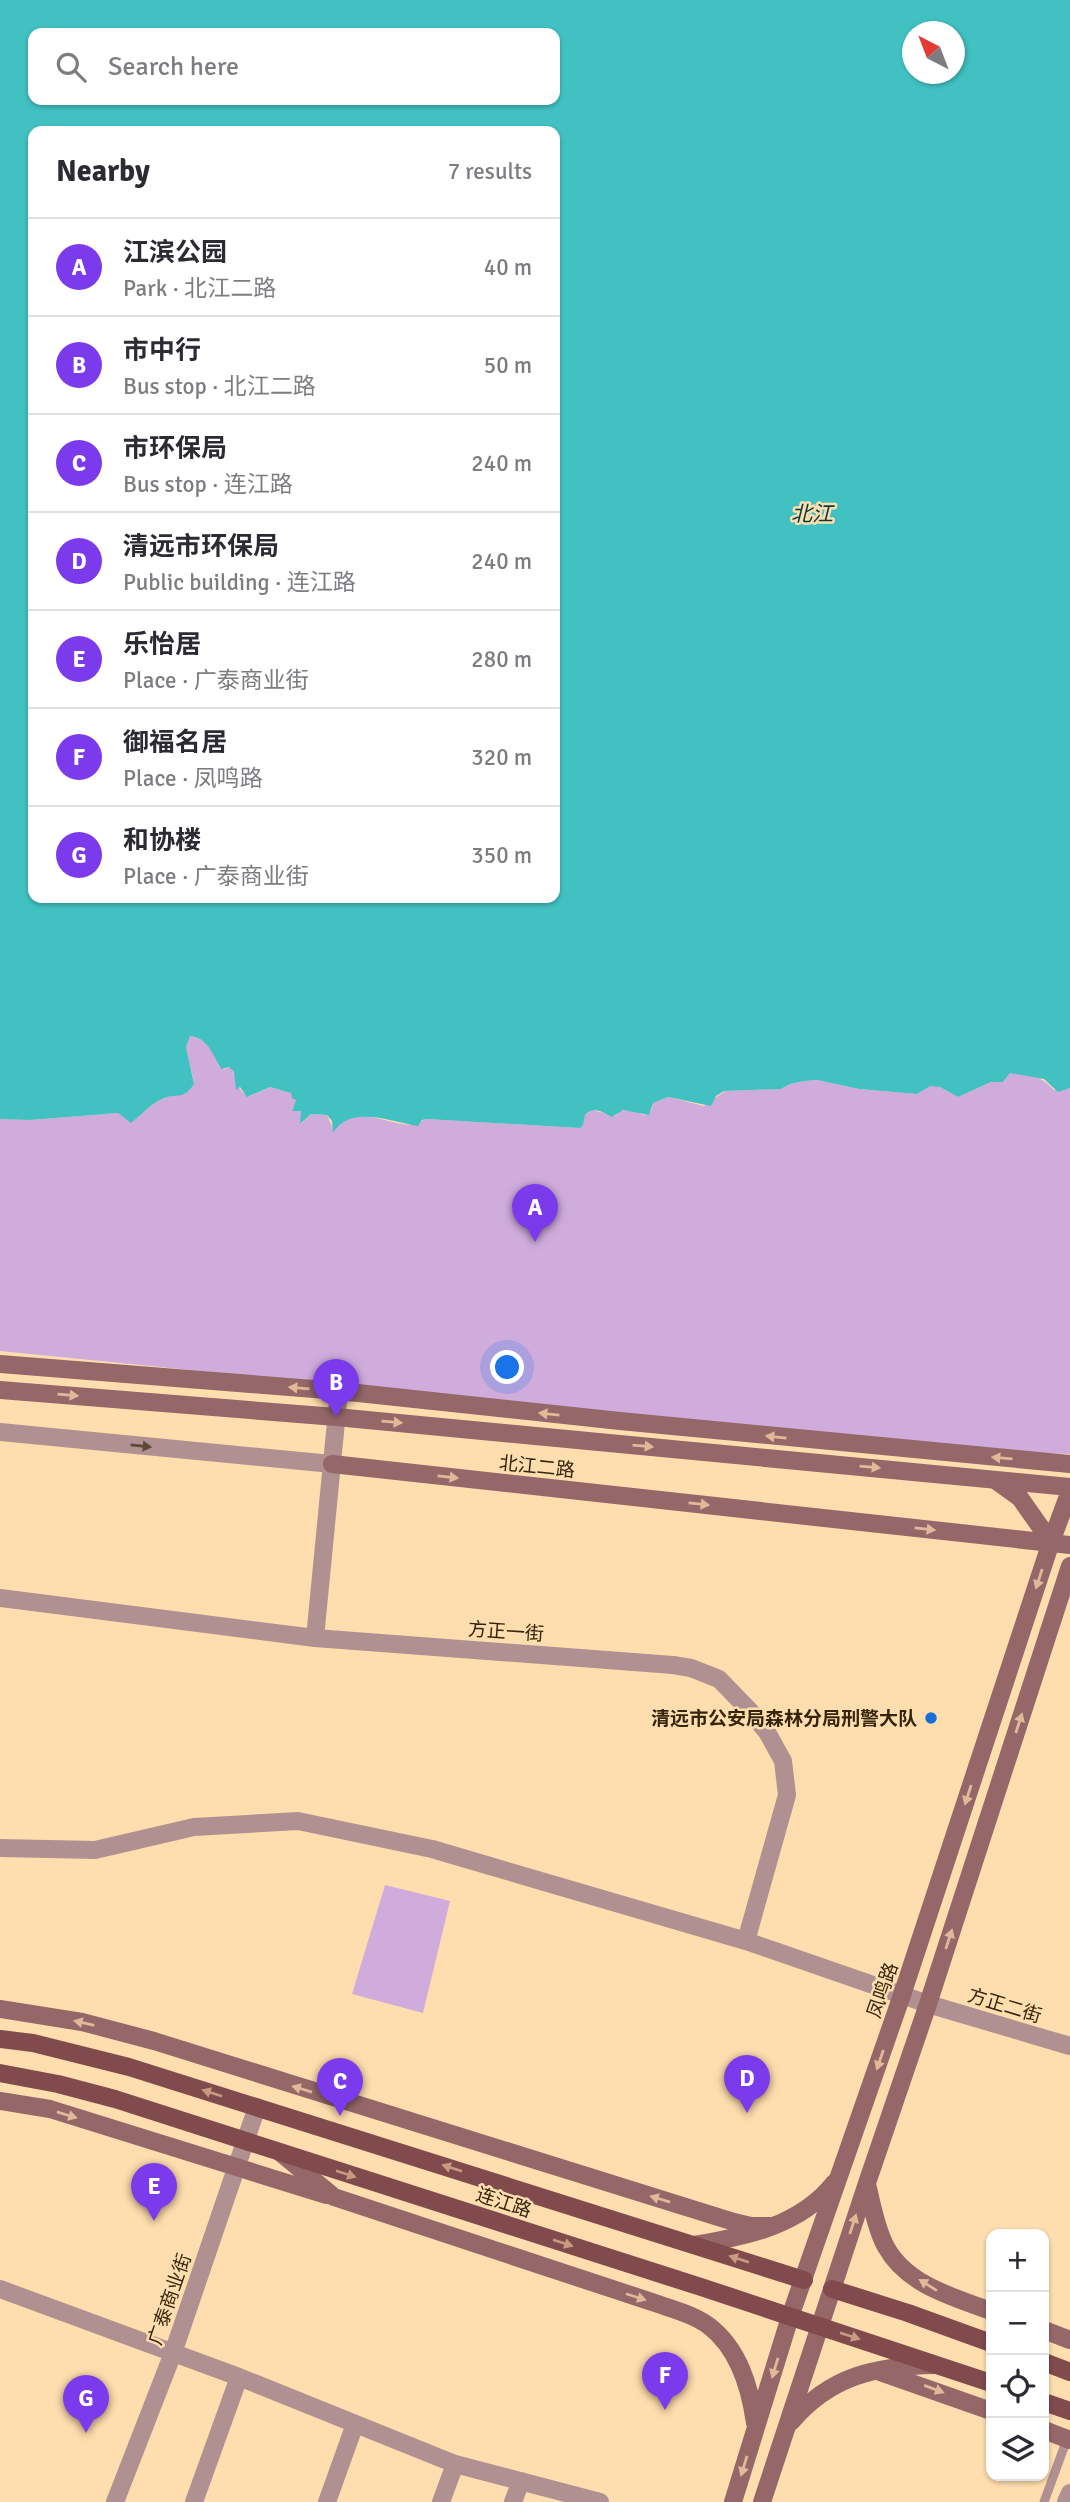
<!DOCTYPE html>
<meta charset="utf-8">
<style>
body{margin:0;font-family:Signika,"Noto Sans SC",sans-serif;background:#f2f2f3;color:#2b2b33}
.controls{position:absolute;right:21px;bottom:21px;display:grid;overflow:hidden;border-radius:14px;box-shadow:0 2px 5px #0004}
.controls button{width:63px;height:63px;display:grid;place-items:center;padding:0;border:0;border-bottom:2px solid #e1e1e2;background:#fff;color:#2b2b33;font:35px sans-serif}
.compass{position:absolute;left:902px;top:21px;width:63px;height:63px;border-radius:50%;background:#fff;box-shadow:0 2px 5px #0004;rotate:318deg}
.you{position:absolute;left:508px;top:1368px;width:24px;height:24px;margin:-18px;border:5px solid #fff;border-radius:50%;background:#1a73e8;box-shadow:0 0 0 10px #1a73e833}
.badge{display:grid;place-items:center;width:46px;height:46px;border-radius:50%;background:#7c3aed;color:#fff;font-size:23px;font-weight:700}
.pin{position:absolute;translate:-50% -58px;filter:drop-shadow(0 2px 4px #0008)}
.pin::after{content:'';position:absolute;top:37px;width:24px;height:21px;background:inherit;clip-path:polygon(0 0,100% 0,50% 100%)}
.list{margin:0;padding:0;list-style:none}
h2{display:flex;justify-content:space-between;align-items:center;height:91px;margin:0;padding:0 28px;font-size:30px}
h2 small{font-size:23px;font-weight:400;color:#7c7c81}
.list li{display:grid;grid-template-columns:46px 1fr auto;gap:21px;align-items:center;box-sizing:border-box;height:98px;padding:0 28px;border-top:2px solid #e1e1e2}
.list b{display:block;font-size:26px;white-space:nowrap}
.list p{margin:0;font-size:23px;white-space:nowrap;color:#7c7c81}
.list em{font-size:23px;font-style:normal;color:#7c7c81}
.icon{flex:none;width:38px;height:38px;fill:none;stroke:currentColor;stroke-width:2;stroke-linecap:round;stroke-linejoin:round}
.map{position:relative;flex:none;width:1070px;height:2502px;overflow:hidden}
.search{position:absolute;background:#fff;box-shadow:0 2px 5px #0004;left:28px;top:28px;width:532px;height:77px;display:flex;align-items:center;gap:18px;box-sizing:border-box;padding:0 24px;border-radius:14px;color:#7c7c81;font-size:26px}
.panel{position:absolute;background:#fff;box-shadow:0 2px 5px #0004;left:28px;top:126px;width:532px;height:777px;border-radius:14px}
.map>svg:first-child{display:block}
.green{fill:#d0acdd}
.water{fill:#42c1c3;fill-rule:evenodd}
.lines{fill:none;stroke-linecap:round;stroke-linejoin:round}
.lane{stroke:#b09090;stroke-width:9}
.street{stroke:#b09090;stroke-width:18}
.secondary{stroke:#966769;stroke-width:18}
.primary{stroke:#814a4d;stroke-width:18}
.oneway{fill:#dfba99}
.oneway2{fill:#5f4a3a}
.oneway3{fill:#c69b82}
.poi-dot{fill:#196dd7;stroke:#feddae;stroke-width:2.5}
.labels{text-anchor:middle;stroke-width:5;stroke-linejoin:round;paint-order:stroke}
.street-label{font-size:19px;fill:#34250c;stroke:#feddae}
.poi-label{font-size:19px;font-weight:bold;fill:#34250c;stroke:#feddae;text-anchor:end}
.water-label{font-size:21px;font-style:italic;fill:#003c3d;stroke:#feddae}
</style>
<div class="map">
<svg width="1070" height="2502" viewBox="0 0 1070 2502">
<rect width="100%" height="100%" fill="#feddae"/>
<!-- green -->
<path class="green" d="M189,1036C206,1038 214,1052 219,1067L224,1069L230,1067C239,1077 235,1092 250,1096L270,1087L292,1093L296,1100L292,1111H301V1124L311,1114L327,1115L334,1131C355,1102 385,1125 412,1125C417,1125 422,1120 427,1119L580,1128L585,1115L592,1110L616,1116L618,1111L632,1110L644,1115L651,1111L653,1103L668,1097L704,1106L725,1091L781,1089L790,1084L804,1081L817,1080L859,1089L917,1094L930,1085L940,1087L958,1097L991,1082H1003L1010,1073C1026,1073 1043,1076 1054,1090L1070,1088V1454L1029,1453L0,1351V1119L30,1120L118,1113L131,1122C141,1115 153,1102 164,1098C178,1093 185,1098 194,1083L186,1047Z
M385,1885L450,1901L423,2013L352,1994Z"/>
<!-- water -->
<path class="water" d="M0,0H1070V1088L1058,1092L1044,1079L1010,1073L1003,1082H991L958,1097L940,1087L930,1086L917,1094L859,1089L817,1080L804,1081L790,1084L781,1089L724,1091L716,1096L711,1106L668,1097L653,1103L649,1115L623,1110L612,1117C602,1112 594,1106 585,1115L583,1125L580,1128L427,1119L422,1120L418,1126C391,1122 350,1104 333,1133L332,1121L327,1115L311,1114L300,1124L301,1111H292L296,1100L292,1098L291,1093L270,1087L247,1097L240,1087L236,1090L234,1072L229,1067L221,1069C213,1055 208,1038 190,1036L186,1047L194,1084C183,1100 179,1093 164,1098C153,1102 141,1115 131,1123L118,1113L30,1120L0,1119ZM912,32H954V74H912ZM33,33H555V100H33ZM33,131H555V898H33Z"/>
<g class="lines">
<!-- lane -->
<path class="lane" d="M1044,2502L1067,2439"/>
<!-- street -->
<path class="street" d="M0,1432L332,1464
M0,1598L315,1638L673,1665L691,1668L719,1679L750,1711L767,1732L783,1761L787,1795L746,1941
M315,1638L339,1391
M0,1848L95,1850L194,1827L298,1821L432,1849L746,1941L928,2004L1070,2046
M0,2289L239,2377L455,2464L600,2502
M115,2502L173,2353L257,2107
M194,2502L239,2377
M327,2502L355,2424
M441,2502L455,2464
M513,2502L521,2481
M1066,2502L1070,2493"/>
<!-- secondary -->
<path class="secondary" d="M0,1364L339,1391L620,1421L1070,1464
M0,1390L336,1417L1070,1487
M332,1464L1070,1545
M995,1480L1020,1498L1051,1542
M0,2009L82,2022L154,2041L734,2222L751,2226H773
M0,2101L50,2109L326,2195
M281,2153L334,2197L658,2304C675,2310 694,2315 709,2326C739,2349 750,2387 755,2423
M867,2184C872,2204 876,2229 886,2247C907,2285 953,2297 991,2311
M694,2245C745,2237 800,2226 834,2183
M1044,2330L1070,2340
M880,2372L991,2411
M791,2422C831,2375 876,2366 935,2365
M1044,2430L1070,2440
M733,2502L790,2317L902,1995L1051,1542L1070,1491
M762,2502L867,2183L928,2004L1070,1566"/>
<!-- primary -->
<path class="primary" d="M0,2039L33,2043L129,2067L804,2280
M0,2073L58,2084L115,2099L701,2287L991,2383
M832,2289L908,2313L991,2343
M1044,2362L1070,2372
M1044,2402L1070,2411"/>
</g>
<!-- one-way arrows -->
<defs><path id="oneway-solid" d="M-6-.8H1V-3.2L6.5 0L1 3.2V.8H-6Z" transform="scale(1.75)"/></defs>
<g class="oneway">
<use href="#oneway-solid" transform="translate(299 1388) rotate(-175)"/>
<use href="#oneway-solid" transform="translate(68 1395) rotate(5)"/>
<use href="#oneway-solid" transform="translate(549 1414) rotate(-174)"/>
<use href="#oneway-solid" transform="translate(392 1422) rotate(5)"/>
<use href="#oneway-solid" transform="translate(776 1437) rotate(-174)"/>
<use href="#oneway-solid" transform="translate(643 1446) rotate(5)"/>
<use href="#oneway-solid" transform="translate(1002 1458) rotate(-175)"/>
<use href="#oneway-solid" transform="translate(870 1467) rotate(5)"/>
<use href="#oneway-solid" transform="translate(448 1477) rotate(6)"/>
<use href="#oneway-solid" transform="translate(699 1504) rotate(6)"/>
<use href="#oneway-solid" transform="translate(925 1529) rotate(6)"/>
<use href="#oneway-solid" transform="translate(1039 1579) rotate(108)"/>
<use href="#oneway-solid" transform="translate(1019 1723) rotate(-72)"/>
<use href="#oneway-solid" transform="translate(968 1795) rotate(108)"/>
<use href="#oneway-solid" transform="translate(949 1939) rotate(-72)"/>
<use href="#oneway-solid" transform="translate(84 2023) rotate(-167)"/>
<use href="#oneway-solid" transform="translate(880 2060) rotate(109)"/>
<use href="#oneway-solid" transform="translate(302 2089) rotate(-163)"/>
<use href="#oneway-solid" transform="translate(67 2115) rotate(17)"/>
<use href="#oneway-solid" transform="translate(660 2199) rotate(-163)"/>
<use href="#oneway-solid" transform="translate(853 2224) rotate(-72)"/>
<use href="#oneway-solid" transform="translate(928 2285) rotate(-148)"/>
<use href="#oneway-solid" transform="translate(636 2297) rotate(18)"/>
<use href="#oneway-solid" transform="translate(775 2368) rotate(107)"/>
<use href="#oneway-solid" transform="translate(934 2389) rotate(20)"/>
<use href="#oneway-solid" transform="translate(744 2466) rotate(107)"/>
</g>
<use class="oneway2" href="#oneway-solid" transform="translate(141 1446) rotate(6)"/>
<g class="oneway3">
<use href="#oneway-solid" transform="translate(212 2093) rotate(-162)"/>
<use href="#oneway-solid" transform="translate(452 2168) rotate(-162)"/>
<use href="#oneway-solid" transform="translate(346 2174) rotate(18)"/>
<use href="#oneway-solid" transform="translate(563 2243) rotate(18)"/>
<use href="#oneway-solid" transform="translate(739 2259) rotate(-162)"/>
<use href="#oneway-solid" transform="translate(850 2336) rotate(18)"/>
</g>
<!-- markers -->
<circle class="poi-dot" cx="931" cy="1718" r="7"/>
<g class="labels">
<!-- street labels -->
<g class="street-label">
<text transform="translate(537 1466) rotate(6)" y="7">北江二路</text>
<text transform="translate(506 1631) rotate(4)" y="7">方正一街</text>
<text transform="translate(882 1990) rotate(-71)" y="7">凤鸣路</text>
<text transform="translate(1005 2005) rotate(17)" y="7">方正二街</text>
<text transform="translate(504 2202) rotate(18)" y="7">连江路</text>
<text transform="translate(169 2299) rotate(-71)" y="7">广泰商业街</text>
</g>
<!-- poi labels -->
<g class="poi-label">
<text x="917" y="1725">清远市公安局森林分局刑警大队</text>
</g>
<!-- water labels -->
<g class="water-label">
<text x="812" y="521">北江</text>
</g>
</g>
</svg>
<div class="controls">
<button>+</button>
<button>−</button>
<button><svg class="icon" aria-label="locate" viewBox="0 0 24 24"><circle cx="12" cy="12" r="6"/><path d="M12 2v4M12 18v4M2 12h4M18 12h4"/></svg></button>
<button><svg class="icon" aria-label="layers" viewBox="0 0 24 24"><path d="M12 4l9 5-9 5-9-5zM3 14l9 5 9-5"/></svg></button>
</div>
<svg class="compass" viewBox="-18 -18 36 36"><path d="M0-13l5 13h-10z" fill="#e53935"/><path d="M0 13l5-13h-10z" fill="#7c7c81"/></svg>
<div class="you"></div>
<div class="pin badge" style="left:535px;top:1242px">A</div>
<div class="pin badge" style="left:336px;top:1417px">B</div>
<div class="pin badge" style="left:340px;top:2116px">C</div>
<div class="pin badge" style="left:747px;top:2113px">D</div>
<div class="pin badge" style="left:154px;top:2221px">E</div>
<div class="pin badge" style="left:665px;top:2410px">F</div>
<div class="pin badge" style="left:86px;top:2433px">G</div>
<div class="search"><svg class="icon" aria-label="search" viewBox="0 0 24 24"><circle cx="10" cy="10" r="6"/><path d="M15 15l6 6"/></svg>Search here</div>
<section class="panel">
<h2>Nearby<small>7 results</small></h2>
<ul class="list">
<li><span class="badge">A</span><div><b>江滨公园</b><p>Park · 北江二路</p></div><em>40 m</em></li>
<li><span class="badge">B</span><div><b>市中行</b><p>Bus stop · 北江二路</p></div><em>50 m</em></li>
<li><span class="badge">C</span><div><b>市环保局</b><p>Bus stop · 连江路</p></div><em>240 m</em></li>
<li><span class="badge">D</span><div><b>清远市环保局</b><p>Public building · 连江路</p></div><em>240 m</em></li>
<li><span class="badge">E</span><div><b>乐怡居</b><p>Place · 广泰商业街</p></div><em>280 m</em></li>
<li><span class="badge">F</span><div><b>御福名居</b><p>Place · 凤鸣路</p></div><em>320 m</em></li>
<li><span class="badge">G</span><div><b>和协楼</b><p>Place · 广泰商业街</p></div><em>350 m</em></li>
</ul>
</section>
</div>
